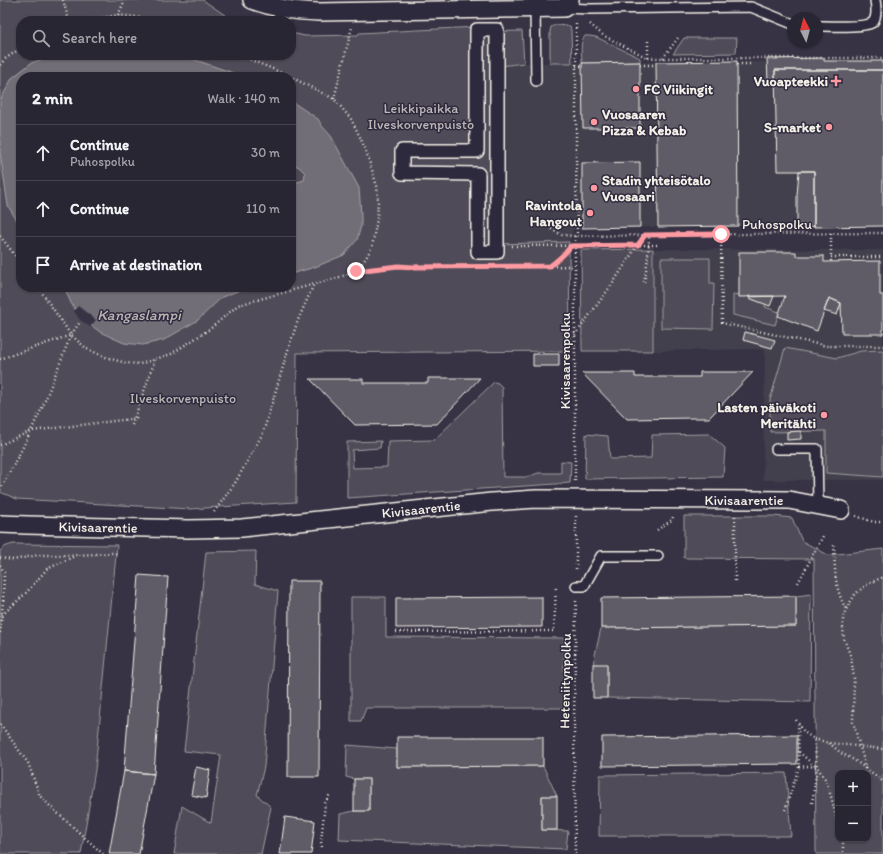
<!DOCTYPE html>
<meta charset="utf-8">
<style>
body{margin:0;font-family:Itim,sans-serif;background:#312e3b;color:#f1f3f6}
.controls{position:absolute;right:12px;bottom:12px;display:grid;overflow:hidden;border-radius:8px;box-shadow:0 1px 3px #0004}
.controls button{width:36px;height:36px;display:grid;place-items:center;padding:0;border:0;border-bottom:1px solid #45434e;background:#292633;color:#f1f3f6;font:20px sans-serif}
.compass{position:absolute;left:787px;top:12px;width:36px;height:36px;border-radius:50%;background:#292633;box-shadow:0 1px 3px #0004;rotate:354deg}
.stop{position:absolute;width:12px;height:12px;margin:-9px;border:3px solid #ff9aa2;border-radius:50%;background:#fff}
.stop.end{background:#ff9aa2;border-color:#fff;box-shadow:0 1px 4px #0008}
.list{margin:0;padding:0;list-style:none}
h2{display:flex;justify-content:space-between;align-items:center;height:52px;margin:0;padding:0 16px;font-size:17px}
h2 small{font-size:13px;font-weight:400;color:#a5a5ac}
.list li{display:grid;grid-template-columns:26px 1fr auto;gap:12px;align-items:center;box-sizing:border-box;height:56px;padding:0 16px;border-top:1px solid #45434e}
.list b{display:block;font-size:15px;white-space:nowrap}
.list p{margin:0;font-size:13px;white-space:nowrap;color:#a5a5ac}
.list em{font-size:13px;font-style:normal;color:#a5a5ac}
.icon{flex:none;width:22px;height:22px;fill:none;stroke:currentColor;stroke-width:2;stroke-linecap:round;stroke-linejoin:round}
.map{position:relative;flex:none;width:883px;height:854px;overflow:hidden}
.search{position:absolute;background:#292633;box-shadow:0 1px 3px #0004;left:16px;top:16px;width:280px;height:44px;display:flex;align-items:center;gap:10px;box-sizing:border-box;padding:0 14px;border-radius:16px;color:#a5a5ac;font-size:15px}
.panel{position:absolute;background:#292633;box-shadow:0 1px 3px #0004;left:16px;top:72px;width:280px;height:220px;border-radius:16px}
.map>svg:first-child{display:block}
.built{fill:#433f4e}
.green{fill:#504b59;stroke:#a29ea0;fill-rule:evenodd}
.water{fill:#726e77;stroke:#a6a2a4}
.pier{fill:#373244}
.building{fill:#5f5c67;stroke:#f4f1e8}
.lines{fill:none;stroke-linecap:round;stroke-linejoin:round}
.service-casing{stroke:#f4f1e8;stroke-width:12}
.pedestrian-casing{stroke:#f4f1e8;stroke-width:16}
.minor-casing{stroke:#f4f1e8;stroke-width:20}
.path{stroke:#f4f1e8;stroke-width:2.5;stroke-dasharray:1 3;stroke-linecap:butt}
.service{stroke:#2f2a3d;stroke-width:9}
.pedestrian{stroke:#2f2a3d;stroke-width:13}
.minor{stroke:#2f2a3d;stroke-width:17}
.route{stroke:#ff9aa2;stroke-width:5}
.poi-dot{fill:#ff9aa2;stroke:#2f2a3d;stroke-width:1.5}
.labels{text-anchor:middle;stroke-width:3;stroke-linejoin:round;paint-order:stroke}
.poi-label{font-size:14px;font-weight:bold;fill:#f4f1e8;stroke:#2f2a3d;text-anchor:end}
.park-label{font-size:14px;fill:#bbb7b6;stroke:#2f2a3d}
.street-label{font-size:14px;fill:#f4f1e8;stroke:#2f2a3d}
.water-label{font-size:15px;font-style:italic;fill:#bab6b5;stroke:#2f2a3d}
</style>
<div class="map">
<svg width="883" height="854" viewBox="0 0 883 854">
<rect width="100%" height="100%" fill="#373244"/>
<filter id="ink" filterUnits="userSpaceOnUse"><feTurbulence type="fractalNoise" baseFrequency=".025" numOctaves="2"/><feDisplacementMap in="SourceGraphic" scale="8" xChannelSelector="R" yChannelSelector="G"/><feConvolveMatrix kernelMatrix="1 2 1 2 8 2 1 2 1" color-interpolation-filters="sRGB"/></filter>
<g filter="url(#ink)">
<!-- built -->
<path class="built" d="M883,61V226L814,227L797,224L738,226L574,228L569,242L498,244L500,66L524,63H550Z
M653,249L883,250V480H763L765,349L653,351Z"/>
<!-- green -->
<path class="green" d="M0,0H203L232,20L238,21H21V55H291V33L305,36L358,35L359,33L477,27V32L522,31L524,63L500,66L498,244L569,242L570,351L297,353L296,502L190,509L17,499L0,492ZM21,77H291V287H21Z
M555,25L570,26L571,30L572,63H550V31L551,27Z
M585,36H590L596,37L640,58V62L582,63C582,54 579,42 585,36Z
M684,38H737L736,53L673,54Z
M653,249V351H582L581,250Z
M661,258H710V283H714L713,329L661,328Z
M740,294L749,296V298L766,304L765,307L779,312L775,325L733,315V295Z
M785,348L837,358L861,351L883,350V477L826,473V431L770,432V400Z
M494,382L498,383L502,387L503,477H528L538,473H561V461L571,462L570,483L347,498V442L381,441L380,448L352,450L353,468L387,467L388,441L434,440Z
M586,434L608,436L610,459L651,458L652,435L709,434L725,448L723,477L585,479Z
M684,516H774L792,518L802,541L828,555L883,549V854H816L814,559L684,558ZM838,773H868V839H838Z
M13,544L117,545L95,770L81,854H0V551L4,547Z
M256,551L255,584L278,591L264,767L257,795L271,807L261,854H174L182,806L211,823L221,755L184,751L206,552Z
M811,594L810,702L607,698V665L593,664L601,628L796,626V596Z
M351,597H386V637L564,638V708H366L361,721H351Z
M347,745L397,749V767L543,766L557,796H542V830L568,831L566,849L339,840L340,814L354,811H369V779H354L346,777Z
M786,773L791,836H599L600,775Z"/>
<!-- water -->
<path class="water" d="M54,55H181L245,77H21V227L8,206L0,152V101L12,78L31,63Z
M291,101L318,119L322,126L331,136L359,188L361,214V226L357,240L344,255L315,267L291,274V184L304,180L305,173L299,167L291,163Z
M64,287H248L222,297L198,320L164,340L143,345L124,343L100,332L80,317L71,303Z"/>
<!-- pier -->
<path class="pier" d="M78,306L96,320L90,327L79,319L74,311Z"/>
<!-- building -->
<path class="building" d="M824,58V61H883V70H775V82L768,80L767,59Z
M737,61L738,226L658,227L656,62Z
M640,62V128H583L582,63Z
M775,70H883V226L814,227V171H777Z
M640,162V227L582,228V163Z
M799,171H814V227L797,224V195Z
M739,252H796V256H824V262L880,261V295H883V334H842L841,303L829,298L817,331L778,316L785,296L739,297Z
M749,296H774L770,306L749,298Z
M829,298L841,303L837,315L824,311Z
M745,332L775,340L772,348L743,340Z
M533,354H559V366H533Z
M700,372H753L709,418H694L627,419L582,373H635V377H700Z
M428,378H480L437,424L355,425L310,379H363V383H428Z
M801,431V439L787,440V432Z
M139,575L168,577L154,774L124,771Z
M289,581H320L319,777H288Z
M796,596V626L601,628V598Z
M542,597V627L396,628V598Z
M593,664H607V698H593Z
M797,735V764L602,766V737Z
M397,737H543V766L397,767Z
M196,767L210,770L206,798L191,795Z
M124,771L154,774L139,854H109Z
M354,779H369V811H354Z
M542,796H557V830H542Z
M285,817L315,821L311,854H280Z"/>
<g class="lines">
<!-- service casing -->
<g class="service-casing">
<path id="service" d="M535,8L536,81
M564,8L590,9L751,7L793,24
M817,26C827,26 867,28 873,22C877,17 876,6 875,0
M776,449H817L818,505
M576,586H584L601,556H658"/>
</g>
<!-- pedestrian casing -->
<g class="pedestrian-casing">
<path id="pedestrian" d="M477,30H497V252H478V174L402,173V151H477Z"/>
</g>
<!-- minor casing -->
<g class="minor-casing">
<path id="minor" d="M252,0C276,9 295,11 319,12L564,8L570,0
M0,524L27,525L188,529L242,528L492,502L536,499L789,500L841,510"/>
</g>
<!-- path -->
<path class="path" d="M63,0L69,21
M118,15L125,0
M83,21L118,15L137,17L150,21
M576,24V152L577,236
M590,24L604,36L648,58H883
M239,55L273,69L290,77
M648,58V39
M663,58L678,38
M737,64H751
M0,65L5,59L21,48
M640,65H656
M576,66H582
M334,99L352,27
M551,229L562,235L575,236L753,234L883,233
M721,234L722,323L826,346H883
M831,234V257
M0,236L21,263
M575,236V483
M512,246L658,245
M831,261V257H883
M550,266C558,260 565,254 572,245
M503,267L575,266
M356,271L398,266L472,267
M644,282C647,266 649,251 649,235
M38,287L71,335
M575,335L613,283L644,235
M0,359L71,335L80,322
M132,425L155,360
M0,445L31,431L139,418
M0,490L21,451L42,408L71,335L87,349L108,358L126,363L140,364L171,354L210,329L238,305L337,278L356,271L366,258L372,247L377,219L378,201L377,186L366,151L360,137L351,119L341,107L334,99L291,77
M214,512L235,483L263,433L288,350L298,320L314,284
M576,516V571
M735,516V584
M856,516L874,522H883
M657,530L672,520L673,517
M834,545C835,568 834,588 846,609
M0,558L13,560L38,555H77L113,553L119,554
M0,565L4,573L3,602L0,633
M798,583L823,536
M2,615L25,594L47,569L75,556
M396,632L554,631L556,586
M796,720L804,732L814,739L817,767L826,780L832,800L838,825
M0,724L6,732L28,763L40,796L52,808L103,854
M814,739L829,743L883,749
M829,743L841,753L854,760L878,777L883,782
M799,752L816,767
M799,767L809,766L816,767
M864,773L865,768L864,761L853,722L854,678L851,657L844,639L843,627V616L848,606L856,593L868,584L883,577
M812,803L817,768
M785,810L799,767L798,724
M843,839V854
M322,847L321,842L325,803L330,794
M575,854L574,723L576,598"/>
<!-- service -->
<use href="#service" class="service"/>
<!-- pedestrian -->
<use href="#pedestrian" class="pedestrian"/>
<!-- minor -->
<use href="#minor" class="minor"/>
</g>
</g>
<g class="lines" filter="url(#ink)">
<!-- route -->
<path class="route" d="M356,271L398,266L413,267L550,266C558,260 565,254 571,246L638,245L645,235L721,234"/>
</g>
<!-- markers -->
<g class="poi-dot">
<path d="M834 75h4v4h4v4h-4v4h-4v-4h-4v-4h4z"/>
<circle cx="636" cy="89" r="4"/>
<circle cx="594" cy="122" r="4"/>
<circle cx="829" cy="127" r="4"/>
<circle cx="594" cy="188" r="4"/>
<circle cx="590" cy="213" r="4"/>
<circle cx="824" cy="415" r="4"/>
</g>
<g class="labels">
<!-- poi labels -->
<g class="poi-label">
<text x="828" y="86">Vuoapteekki</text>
<text x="644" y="94" text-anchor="start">FC Viikingit</text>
<text x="602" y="119" text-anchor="start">Vuosaaren<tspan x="602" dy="16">Pizza &amp; Kebab</tspan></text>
<text x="821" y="132">S-market</text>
<text x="602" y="185" text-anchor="start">Stadin yhteisötalo<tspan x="602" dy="16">Vuosaari</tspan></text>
<text x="582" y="210">Ravintola<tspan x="582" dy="16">Hangout</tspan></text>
<text x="816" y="412">Lasten päiväkoti<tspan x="816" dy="16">Meritähti</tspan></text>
</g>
<!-- park labels -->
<g class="park-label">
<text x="421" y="113">Leikkipaikka<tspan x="421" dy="16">Ilveskorvenpuisto</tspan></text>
<text x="183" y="403">Ilveskorvenpuisto</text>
</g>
<!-- street labels -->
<g class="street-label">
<text x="777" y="229">Puhospolku</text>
<text transform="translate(565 361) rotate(-90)" y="5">Kivisaarenpolku</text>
<text x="744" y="505">Kivisaarentie</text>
<text transform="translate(421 509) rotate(-6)" y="5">Kivisaarentie</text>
<text transform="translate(98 527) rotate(1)" y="5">Kivisaarentie</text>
<text transform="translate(565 681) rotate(-89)" y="5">Heteniitynpolku</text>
</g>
<!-- water labels -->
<g class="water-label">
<text x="139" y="320">Kangaslampi</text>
</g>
</g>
</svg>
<div class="controls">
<button>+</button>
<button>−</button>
</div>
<svg class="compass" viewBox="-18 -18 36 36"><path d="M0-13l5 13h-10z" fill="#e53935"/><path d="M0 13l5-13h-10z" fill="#a5a5ac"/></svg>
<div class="stop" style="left:721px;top:234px"></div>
<div class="stop end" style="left:356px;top:271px"></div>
<div class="search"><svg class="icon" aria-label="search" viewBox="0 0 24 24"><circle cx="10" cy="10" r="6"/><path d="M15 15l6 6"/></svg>Search here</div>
<section class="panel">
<h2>2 min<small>Walk · 140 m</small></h2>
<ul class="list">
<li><svg class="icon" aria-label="ahead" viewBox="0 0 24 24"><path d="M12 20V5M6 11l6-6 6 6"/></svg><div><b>Continue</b><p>Puhospolku</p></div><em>30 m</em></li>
<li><svg class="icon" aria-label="ahead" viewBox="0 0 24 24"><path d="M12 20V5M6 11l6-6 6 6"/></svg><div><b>Continue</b></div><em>110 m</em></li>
<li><svg class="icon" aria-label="arrive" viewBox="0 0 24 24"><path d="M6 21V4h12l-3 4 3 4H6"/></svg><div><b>Arrive at destination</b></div></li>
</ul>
</section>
</div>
